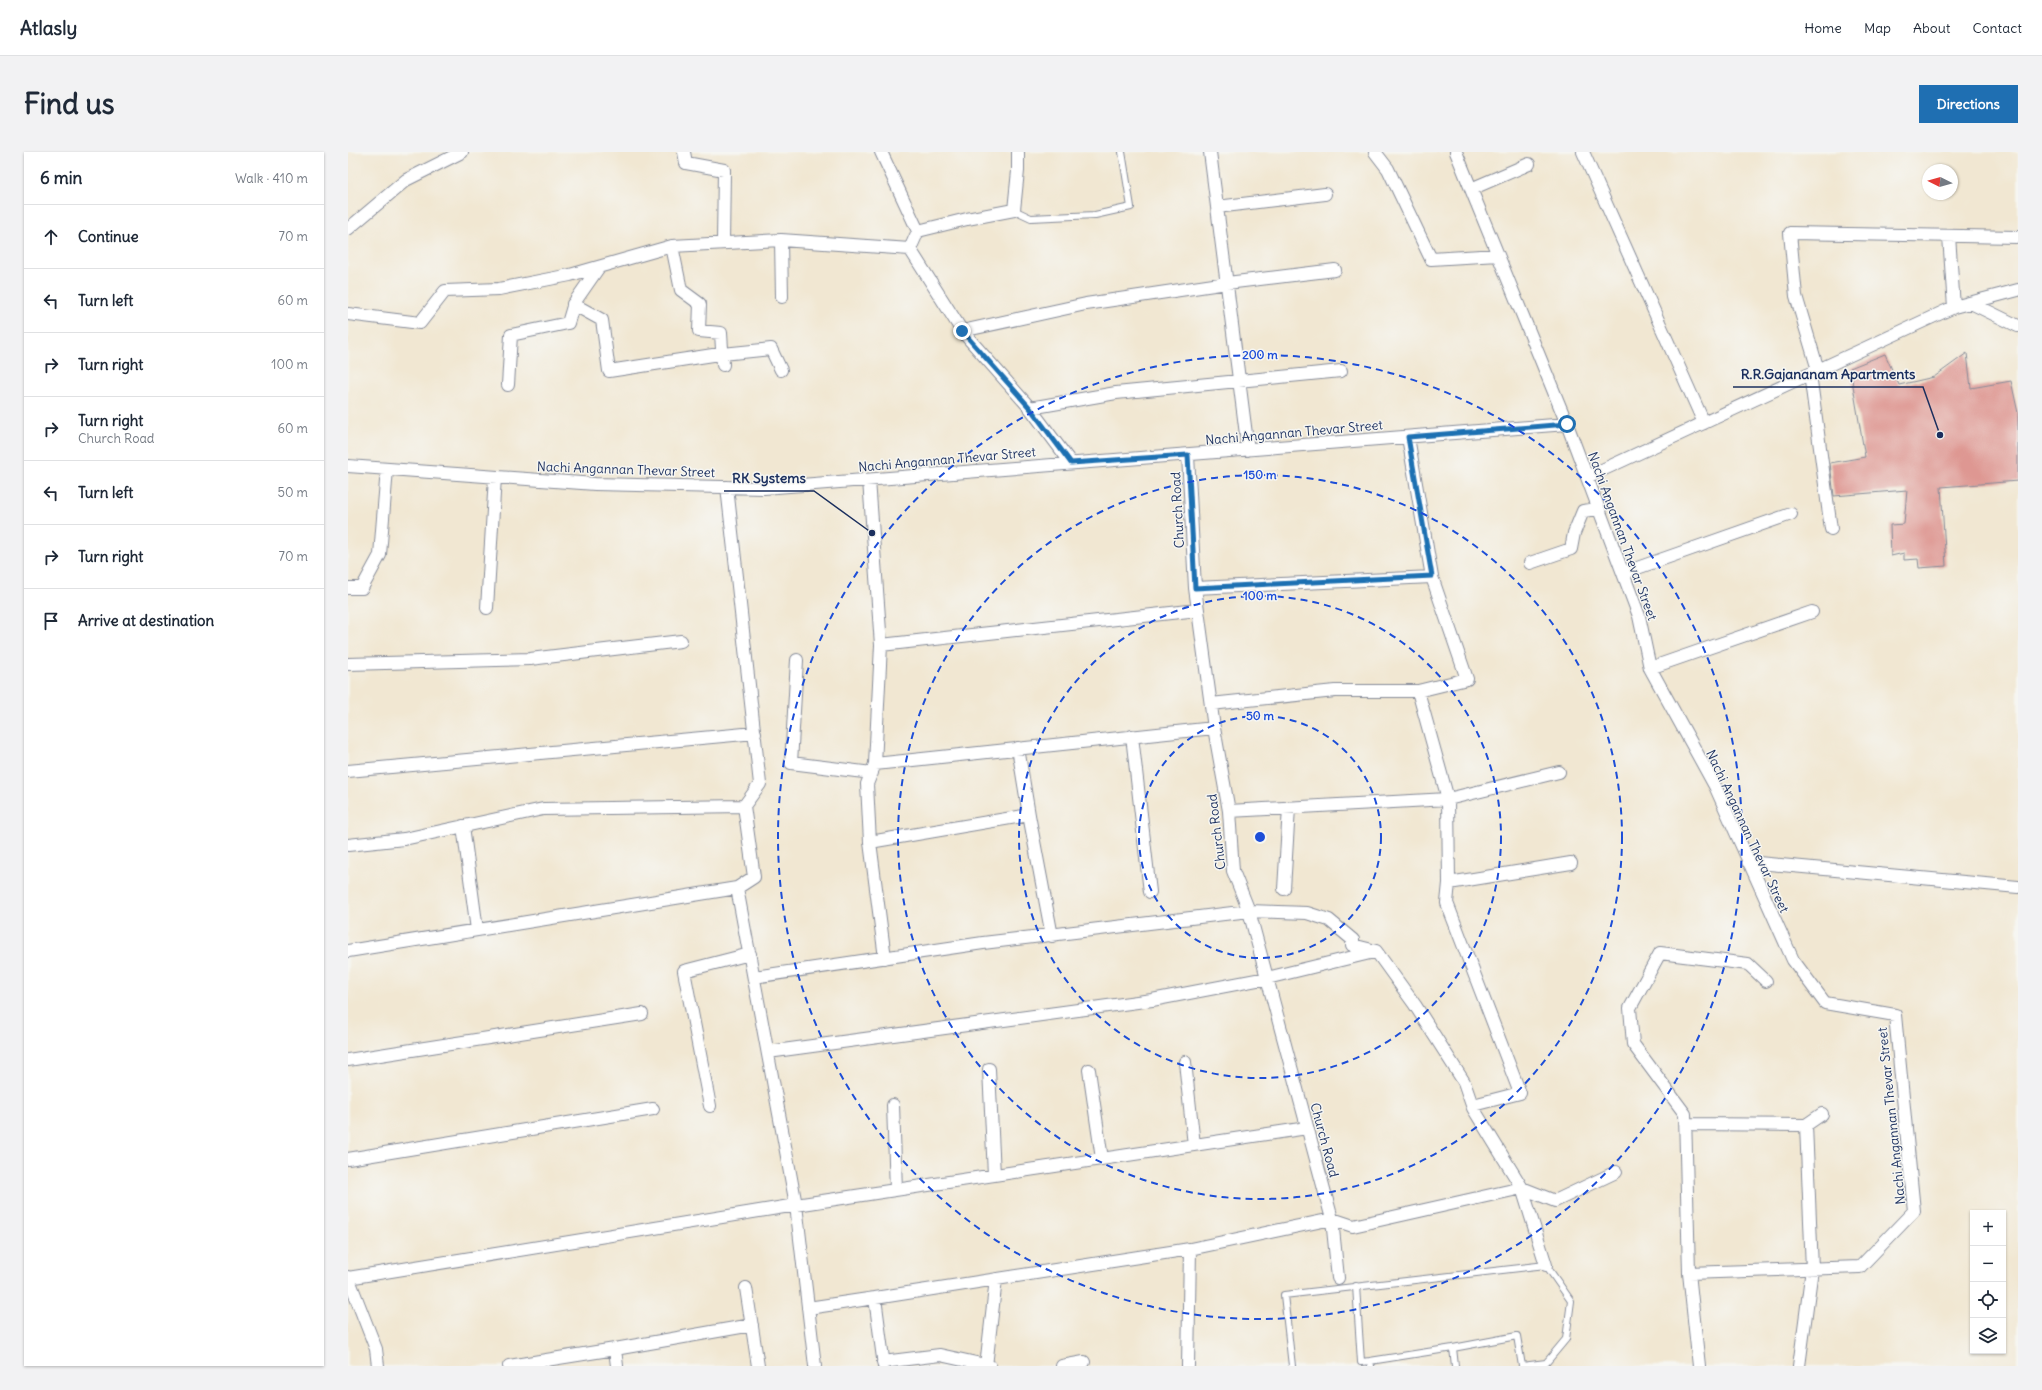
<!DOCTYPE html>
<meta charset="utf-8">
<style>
body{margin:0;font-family:Delius,sans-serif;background:#f2f2f3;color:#1f2937}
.controls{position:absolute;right:12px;bottom:12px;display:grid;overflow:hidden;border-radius:0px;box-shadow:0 1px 3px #0004}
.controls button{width:36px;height:36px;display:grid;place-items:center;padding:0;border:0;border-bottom:1px solid #e0e1e3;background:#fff;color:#1f2937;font:20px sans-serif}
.compass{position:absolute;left:1574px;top:12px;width:36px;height:36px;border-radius:50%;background:#fff;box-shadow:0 1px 3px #0004;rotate:275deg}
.stop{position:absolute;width:12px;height:12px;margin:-9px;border:3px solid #1f6fb2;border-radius:50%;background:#fff}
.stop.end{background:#1f6fb2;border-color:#fff;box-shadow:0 1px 4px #0008}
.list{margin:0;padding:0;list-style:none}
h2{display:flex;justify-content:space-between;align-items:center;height:52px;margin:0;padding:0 16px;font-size:17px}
h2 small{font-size:13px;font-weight:400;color:#747a83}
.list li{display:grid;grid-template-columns:26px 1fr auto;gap:12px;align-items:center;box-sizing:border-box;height:64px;padding:0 16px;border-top:1px solid #e0e1e3}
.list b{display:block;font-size:15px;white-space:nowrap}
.list p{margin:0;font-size:13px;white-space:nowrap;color:#747a83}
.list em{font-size:13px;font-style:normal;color:#747a83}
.icon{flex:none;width:22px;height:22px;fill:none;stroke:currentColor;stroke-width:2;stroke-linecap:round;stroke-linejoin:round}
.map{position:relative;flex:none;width:1670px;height:1214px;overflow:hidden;border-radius:0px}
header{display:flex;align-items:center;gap:24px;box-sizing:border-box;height:56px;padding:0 20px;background:#fff;border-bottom:1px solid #e0e1e3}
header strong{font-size:19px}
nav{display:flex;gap:22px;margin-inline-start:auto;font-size:14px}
.intro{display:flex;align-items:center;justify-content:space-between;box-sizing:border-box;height:96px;padding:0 24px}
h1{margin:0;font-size:28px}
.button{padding:10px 18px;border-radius:0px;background:#1f6fb2;color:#fff;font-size:14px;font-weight:700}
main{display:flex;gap:24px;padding:0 24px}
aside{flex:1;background:#fff;border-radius:0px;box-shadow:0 1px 3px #0004}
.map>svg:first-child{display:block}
.building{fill:#de9792}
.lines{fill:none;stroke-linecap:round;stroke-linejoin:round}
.lane-casing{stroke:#868b98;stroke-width:8}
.street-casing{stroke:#868b98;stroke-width:14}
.lane{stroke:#fff;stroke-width:6}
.street{stroke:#fff;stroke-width:12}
.route{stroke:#1f6fb2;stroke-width:5}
.ring{fill:none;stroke:#1d4ed8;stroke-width:2;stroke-dasharray:7 5}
.labels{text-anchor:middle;stroke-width:3;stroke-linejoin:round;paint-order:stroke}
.street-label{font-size:13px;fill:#1b2f5e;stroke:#f6f6f2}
.centre{fill:#1d4ed8;stroke:#f6f6f2;stroke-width:2}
.ring-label{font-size:12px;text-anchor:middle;font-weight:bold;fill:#1d4ed8;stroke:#f6f6f2;stroke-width:3;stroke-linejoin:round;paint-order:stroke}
.leader{fill:none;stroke:#1b2f5e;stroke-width:1.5}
.callout-dot{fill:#1b2f5e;stroke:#f6f6f2;stroke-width:1.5}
.callout-label{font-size:14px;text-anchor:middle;font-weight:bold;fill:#1b2f5e;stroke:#f6f6f2;stroke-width:3;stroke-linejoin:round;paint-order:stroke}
</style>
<header>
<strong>Atlasly</strong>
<nav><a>Home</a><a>Map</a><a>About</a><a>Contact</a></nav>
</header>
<div class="intro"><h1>Find us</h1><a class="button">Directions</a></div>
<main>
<aside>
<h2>6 min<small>Walk · 410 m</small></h2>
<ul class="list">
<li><svg class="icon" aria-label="ahead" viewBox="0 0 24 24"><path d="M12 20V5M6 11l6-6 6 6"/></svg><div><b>Continue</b></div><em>70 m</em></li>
<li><svg class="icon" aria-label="left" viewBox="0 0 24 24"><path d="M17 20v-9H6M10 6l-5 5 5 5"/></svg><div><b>Turn left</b></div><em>60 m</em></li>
<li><svg class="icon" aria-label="right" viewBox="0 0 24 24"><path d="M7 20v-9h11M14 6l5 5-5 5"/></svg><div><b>Turn right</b></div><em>100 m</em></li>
<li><svg class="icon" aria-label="right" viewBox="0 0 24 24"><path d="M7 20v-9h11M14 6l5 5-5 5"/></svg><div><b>Turn right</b><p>Church Road</p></div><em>60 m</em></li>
<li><svg class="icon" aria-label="left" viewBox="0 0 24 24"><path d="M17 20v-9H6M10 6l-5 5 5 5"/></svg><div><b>Turn left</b></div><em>50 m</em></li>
<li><svg class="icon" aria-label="right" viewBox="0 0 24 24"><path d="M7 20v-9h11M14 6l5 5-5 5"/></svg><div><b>Turn right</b></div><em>70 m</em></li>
<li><svg class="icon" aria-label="arrive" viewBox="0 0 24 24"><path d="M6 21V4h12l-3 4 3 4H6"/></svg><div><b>Arrive at destination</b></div></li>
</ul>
</aside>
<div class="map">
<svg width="1670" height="1214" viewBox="0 0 1670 1214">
<rect width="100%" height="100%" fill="#f6f6f2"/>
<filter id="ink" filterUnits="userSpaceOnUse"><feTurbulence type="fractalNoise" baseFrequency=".025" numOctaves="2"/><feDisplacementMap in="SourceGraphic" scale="8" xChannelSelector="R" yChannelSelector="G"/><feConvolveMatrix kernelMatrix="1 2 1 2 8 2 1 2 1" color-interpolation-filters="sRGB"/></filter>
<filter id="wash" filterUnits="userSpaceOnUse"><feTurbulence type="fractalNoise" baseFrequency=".012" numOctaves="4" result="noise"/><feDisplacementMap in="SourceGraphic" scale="16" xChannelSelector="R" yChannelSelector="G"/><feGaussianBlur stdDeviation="0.9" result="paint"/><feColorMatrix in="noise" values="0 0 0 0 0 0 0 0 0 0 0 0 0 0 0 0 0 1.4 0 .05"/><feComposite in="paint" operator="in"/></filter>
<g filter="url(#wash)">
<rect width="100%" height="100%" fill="#f1e7d2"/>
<g id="blocks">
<!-- building -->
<path class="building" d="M1619,201L1623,236L1663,229L1670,261V329L1593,335L1598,414L1571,416L1570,407L1556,408V401L1543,404L1542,373L1556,372L1559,338L1486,344L1482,311L1517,305L1502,216L1537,202L1551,233L1586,225Z"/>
</g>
</g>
<g filter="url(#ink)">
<use href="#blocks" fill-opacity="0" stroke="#868b98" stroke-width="1"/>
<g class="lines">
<!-- lane casing -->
<g class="lane-casing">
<path id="lane" d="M666,58L683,66L747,63L783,55L774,0
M1008,1134L1013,1210L1022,1209
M944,1214L936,1143L1198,1113L1223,1149L1218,1187L1198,1211L1174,1214L1169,1184L1105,1196L1107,1214
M1023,1214L1022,1209L1105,1196"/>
</g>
<!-- street casing -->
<g class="street-casing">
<path id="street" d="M336,0L338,11L376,18L375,91
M533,0L570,79
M862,0L900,298
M1027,0L1040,17L1083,107L1150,103
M1108,0L1123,37
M1235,0L1356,271
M1181,12L1123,37L1219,272
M869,55L977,42
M0,77L58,28L114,0
M1601,84L1606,155
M433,88L434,145
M324,94L333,138L352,152L351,179L373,181L375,213
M562,97L614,179L682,256L723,311
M1623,151L1670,174
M225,152L254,168L261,219L365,203L423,197L433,218
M0,162L72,171L97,139L151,137L222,123L324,94L433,88L562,97L570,79L619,67L666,58L670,19V0
M614,179L738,152L879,131L987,118
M1470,218L1448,144L1442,81L1670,85
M1462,222L1483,377
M160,233L163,183L220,171L226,151L251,115
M682,256L768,241L993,219
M840,303L847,436L866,576L881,659L885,719L901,759L984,1067L990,1126
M0,314L247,332L416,336L1219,272L1291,464L1302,516L1367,634L1445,808L1477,851L1547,863L1566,1059L1512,1115L1341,1121L1337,962L1285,892L1282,856L1312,801L1400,812L1418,829
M1239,325L1606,155L1670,138
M521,328L533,493L527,612L866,576
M1182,411L1223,397L1226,381L1235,359L1250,357
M1275,421L1443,362
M0,436H14L32,403L39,317
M847,436L1084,425
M139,456L147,325
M533,493L850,458
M449,508L443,611L524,621
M0,512L182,507L333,489
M1302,516L1464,460
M1070,539L1100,647L1101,731L1223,711
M863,552L987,539H1070L1119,527L1084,425L1060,285
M784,584L802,740
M670,596L681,663
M527,612L519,632L522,690L681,663L704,784
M0,619L407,581
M881,659L1100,647L1211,620
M115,674L129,778
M522,690L537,806
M0,693L56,687L195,657L396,654
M1400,710L1670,735
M1101,731L1099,751L1172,941L1125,953
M389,736L448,1053L467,1214
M936,737L941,656
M0,799L389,736L406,725L396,654L412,632L379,335
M406,825L635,791L901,759L959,761L981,768L1005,788L1004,793L1028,799L1067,853L1116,930L1125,956L1174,1036L1198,1113
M420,900L804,848L919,826L1026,800
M0,908L294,862
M837,910L846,993
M641,917L646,1023
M741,918L754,1007
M545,953L548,1038
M362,954L336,819L402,802
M1338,972L1458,973L1474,962
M0,1007L305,957
M1341,1121L1351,1214
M0,1125L28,1197L30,1214
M0,1126L448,1053L959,976
M398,1136L410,1214
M460,1156L527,1146
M267,1197L404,1173
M535,1210L592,1203L642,1214
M161,1214L267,1197L269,1214
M536,1214L527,1146L842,1097L984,1067L1005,1074L1174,1036L1207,1049L1268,1020
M638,1214L648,1127
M714,1214L736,1210
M840,1214L842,1097
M1451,1214L1464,1117L1458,973"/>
</g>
<!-- lane -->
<use href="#lane" class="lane"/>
<!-- street -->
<use href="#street" class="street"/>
</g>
</g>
<g class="lines" filter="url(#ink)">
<!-- route -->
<path class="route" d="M614,179L682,256L723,311L840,303L847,436L1084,424L1060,285L1219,272"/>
</g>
<!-- distance rings -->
<g class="ring">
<circle cx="912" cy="685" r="121"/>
<circle cx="912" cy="685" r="241"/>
<circle cx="912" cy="685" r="362"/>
<circle cx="912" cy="685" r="482"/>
</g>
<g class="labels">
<!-- street labels -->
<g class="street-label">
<text transform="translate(946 280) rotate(-5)" y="5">Nachi Angannan Thevar Street</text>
<text transform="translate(599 307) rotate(-5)" y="5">Nachi Angannan Thevar Street</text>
<text transform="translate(278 317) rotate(2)" y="5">Nachi Angannan Thevar Street</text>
<text transform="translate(829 358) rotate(-93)" y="5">Church Road</text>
<text transform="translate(1275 384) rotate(70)" y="5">Nachi Angannan Thevar Street</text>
<text transform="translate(1400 679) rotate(65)" y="5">Nachi Angannan Thevar Street</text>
<text transform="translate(868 680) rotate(-97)" y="5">Church Road</text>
<text transform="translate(1543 964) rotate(-96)" y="5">Nachi Angannan Thevar Street</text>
<text transform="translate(977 988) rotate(75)" y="5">Church Road</text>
</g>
</g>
<circle cx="912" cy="685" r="6" class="centre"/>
<g class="ring-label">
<text x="912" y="207">200 m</text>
<text x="912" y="327">150 m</text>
<text x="912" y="448">100 m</text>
<text x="912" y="568">50 m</text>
</g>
<!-- callouts -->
<path class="leader" d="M1592 283L1575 235H1385M524 381L466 339H376"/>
<g class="callout-dot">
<circle cx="1592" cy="283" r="4"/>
<circle cx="524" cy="381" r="4"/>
</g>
<g class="callout-label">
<text x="1480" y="227">R.R.Gajananam Apartments</text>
<text x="421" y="331">RK Systems</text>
</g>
</svg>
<div class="controls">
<button>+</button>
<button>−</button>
<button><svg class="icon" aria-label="locate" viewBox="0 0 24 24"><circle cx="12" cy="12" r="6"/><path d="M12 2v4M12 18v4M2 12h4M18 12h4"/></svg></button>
<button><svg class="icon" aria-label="layers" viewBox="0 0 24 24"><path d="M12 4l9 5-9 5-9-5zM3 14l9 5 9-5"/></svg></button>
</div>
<svg class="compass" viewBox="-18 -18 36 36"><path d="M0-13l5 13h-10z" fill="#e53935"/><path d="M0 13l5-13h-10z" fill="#747a83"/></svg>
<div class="stop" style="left:1219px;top:272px"></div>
<div class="stop end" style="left:614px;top:179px"></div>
</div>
</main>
